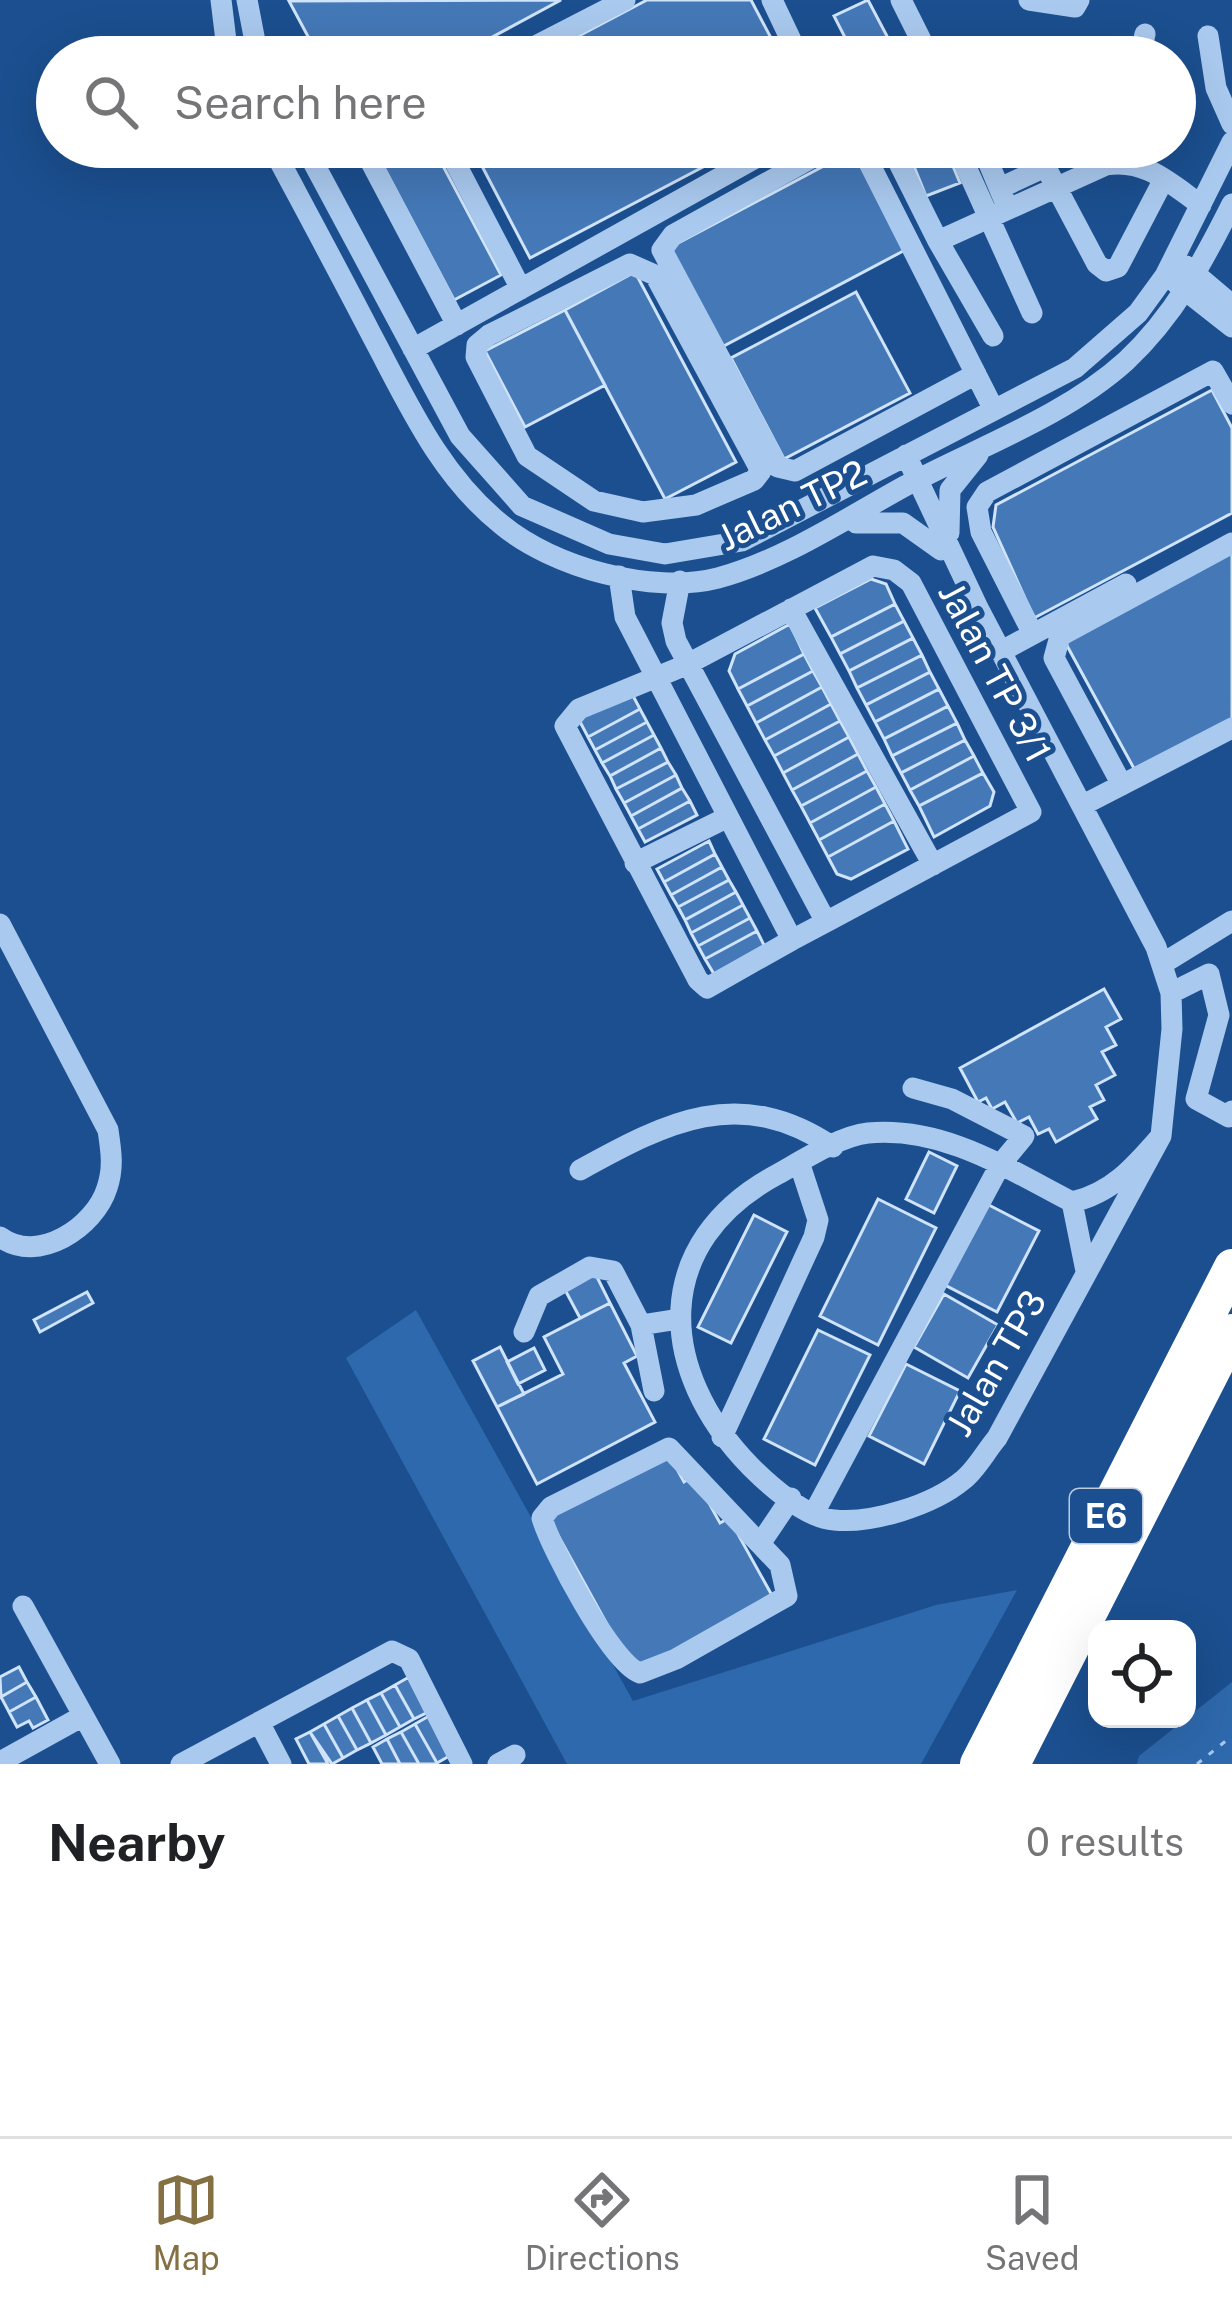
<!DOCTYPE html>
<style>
body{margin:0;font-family:"Public Sans",sans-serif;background:#f2f2f2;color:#202124}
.controls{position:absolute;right:36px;bottom:36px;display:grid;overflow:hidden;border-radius:24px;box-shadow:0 12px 48px #0002}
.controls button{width:108px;height:108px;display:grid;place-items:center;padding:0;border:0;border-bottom:3px solid #e0e0e0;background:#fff;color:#202124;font:60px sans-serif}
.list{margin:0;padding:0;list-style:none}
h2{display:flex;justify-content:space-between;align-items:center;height:156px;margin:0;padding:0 48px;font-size:51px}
h2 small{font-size:39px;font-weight:400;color:#757577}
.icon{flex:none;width:66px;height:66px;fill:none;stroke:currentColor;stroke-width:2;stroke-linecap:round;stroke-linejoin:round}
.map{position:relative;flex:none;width:1232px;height:1764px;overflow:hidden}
.search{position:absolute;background:#fff;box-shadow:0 12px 48px #0002;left:36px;right:36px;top:36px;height:132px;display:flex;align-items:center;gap:30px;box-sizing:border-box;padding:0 42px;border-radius:66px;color:#757577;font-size:45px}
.sheet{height:372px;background:#fff}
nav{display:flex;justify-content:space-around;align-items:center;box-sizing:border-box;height:168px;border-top:3px solid #e0e0e0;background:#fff;font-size:33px;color:#757577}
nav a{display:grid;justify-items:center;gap:6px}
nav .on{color:#847042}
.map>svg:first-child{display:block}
.green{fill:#2e69ad}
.building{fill:#4478b7;stroke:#cfe3fa;stroke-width:3}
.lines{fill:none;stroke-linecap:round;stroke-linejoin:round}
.path{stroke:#a9c9ee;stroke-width:3;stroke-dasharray:6 9;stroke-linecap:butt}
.minor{stroke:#a9c9ee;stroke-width:21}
.highway{stroke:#fff;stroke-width:36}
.labels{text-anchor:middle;stroke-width:10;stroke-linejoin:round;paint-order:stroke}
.shield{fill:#1b4f8f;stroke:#bbcadd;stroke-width:3}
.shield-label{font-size:33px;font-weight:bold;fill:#fff}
.street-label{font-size:36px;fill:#fff;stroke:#1b4f8f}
</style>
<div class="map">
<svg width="1232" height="1764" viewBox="0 0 1232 1764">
<rect width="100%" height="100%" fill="#1b4f8f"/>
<!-- green -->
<path class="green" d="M416,1310L633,1701L936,1605L1017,1590L921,1764H567L346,1358Z
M1232,1682V1764H1137L1139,1756Z"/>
<!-- building -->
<path class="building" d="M561,0L455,57H319L289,1Z
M647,0H751L781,57H539Z
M868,0L898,57H855L834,16Z
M373,147H433L501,275L454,300Z
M472,147H741L530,258Z
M926,147H945L960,183L926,196L909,154Z
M854,150L907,249L720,348L667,249Z
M635,272L736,462L665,499L565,310Z
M856,292L910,393L784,459L731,358Z
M565,310L605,385L525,427L485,351Z
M1212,390L1232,428V513L1034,618L993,527L996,505Z
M1232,551V722L1137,774L1065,642Z
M871,579L886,584L895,604L831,637L815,608Z
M895,604L904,621L840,654L831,637Z
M904,621L913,638L849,671L840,654Z
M790,624L804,654L738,689L729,671L735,654Z
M913,638L922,655L857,688L849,671Z
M804,654L813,671L747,706L738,689Z
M922,655L930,672L866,705L857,688Z
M813,671L822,687L756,723L747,706Z
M930,672L939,689L875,722L866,705Z
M822,687L831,704L765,740L756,723Z
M939,689L948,706L884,739L875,722Z
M630,690L640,709L588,737L578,718Z
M831,704L840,721L774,756L765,740Z
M948,706L957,723L892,756L884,739Z
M640,709L647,722L595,750L588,737Z
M840,721L849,737L783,773L774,756Z
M647,722L654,735L602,763L595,750Z
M957,723L965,740L901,773L892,756Z
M654,735L661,748L610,776L602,763Z
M849,737L858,754L792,790L783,773Z
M965,740L974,756L910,790L901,773Z
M661,748L668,762L616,789L610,776Z
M858,754L867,771L801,806L792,790Z
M974,756L983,773L919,806L910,790Z
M668,762L676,775L624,803L616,789Z
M867,771L876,787L810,823L801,806Z
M983,773L994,792L990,806L934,837L919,806Z
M676,775L682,788L631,816L624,803Z
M876,787L885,804L819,840L810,823Z
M682,788L690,801L638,829L631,816Z
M690,801L697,815L645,842L638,829Z
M885,804L894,821L828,857L819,840Z
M894,821L908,849L851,879L837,874L828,857Z
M709,841L715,854L664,882L657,869Z
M715,854L722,867L671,895L664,882Z
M722,867L729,880L678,907L671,895Z
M729,880L736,892L685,920L678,907Z
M736,892L743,905L691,933L685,920Z
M743,905L750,918L698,946L691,933Z
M750,918L757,931L705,959L698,946Z
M757,931L765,947L714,974L705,959Z
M1104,989L1121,1019L1106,1027L1116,1045L1102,1052L1115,1075L1096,1085L1104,1100L1090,1107L1097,1119L1056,1142L1049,1129L1038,1134L1029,1117L1017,1123L1005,1102L992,1109L986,1098L978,1102L960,1068Z
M929,1152L957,1166L934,1213L906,1199Z
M878,1199L936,1228L878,1345L820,1316Z
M985,1203L1039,1231L997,1312L943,1284Z
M754,1215L787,1232L731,1343L698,1327Z
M595,1273L610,1303L580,1318L564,1288Z
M87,1292L93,1303L40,1332L34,1320Z
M944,1294L998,1325L968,1378L914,1347Z
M610,1303L637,1356L624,1363L655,1422L537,1484L497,1407L563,1374L544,1337Z
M818,1330L870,1355L815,1465L764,1439Z
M500,1347L524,1394L497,1407L473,1361Z
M534,1348L545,1370L518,1384L507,1362Z
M906,1364L960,1391L924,1464L869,1436Z
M667,1451L684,1482L694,1476L720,1523L729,1518L774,1599L635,1675L548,1517Z
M19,1667L27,1682L1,1697L0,1677Z
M409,1677L428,1712L414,1719L395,1685Z
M27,1682L36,1697L9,1712L1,1697Z
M395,1685L414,1719L400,1727L381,1693Z
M381,1693L400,1727L386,1735L367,1700Z
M36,1697L48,1720L33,1728L29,1721L17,1727L9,1712Z
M367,1700L386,1735L371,1743L352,1708Z
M352,1708L371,1743L357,1750L338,1716Z
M338,1716L357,1750L343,1758L324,1724Z
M429,1716L451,1755L437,1763L415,1724Z
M324,1724L343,1758L332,1764L310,1732Z
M415,1724L437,1763L435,1764H419L401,1732Z
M310,1732L328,1764H309L296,1739Z
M401,1732L419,1764H400L387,1739Z
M387,1739L400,1764H382L373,1747Z"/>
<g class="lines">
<!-- path -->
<path class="path" d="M1197,1764L1232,1736"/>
<!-- minor -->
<path class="minor" d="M221,0L228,57
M247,0L258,57
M772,0L799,57
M901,0L921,40
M1029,0L1075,7L1079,0
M1208,36L1216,88L1232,124
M514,57L625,0
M1140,57L1145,34
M272,147C305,209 338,270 370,332C407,401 439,475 502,525C553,567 652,595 718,578C784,560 845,519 905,486C978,447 1064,417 1126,361C1174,316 1203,262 1232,204
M305,147L460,436L500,481L522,506L609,544L665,554L742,541L1075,368L1138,313L1165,276L1232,142
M363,147L457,325
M447,147L521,289
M831,147L673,235L662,250L778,467L795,471L976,374
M861,147L994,410
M903,147L898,161L938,241
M957,147L1032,313
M982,147L1008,209
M1035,147L1097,264L1106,271L1118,267L1164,179
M1000,188L1045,167
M630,264L655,275L761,471L754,480L696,505L643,512L594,501L527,456L476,357L477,345L489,335Z
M1186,266L1232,305
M1176,283L1232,327
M993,336L938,241L1106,165C1145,158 1171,184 1201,205
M413,349L775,147
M906,455L978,608L1156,947L1171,993L1172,1029L1161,1136L997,1438C986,1451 976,1470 963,1480C933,1505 872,1524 834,1520C806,1518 770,1486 751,1467C656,1370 650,1242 778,1174C803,1160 840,1136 868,1133C944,1126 1008,1169 1072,1202C1112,1193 1135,1166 1161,1136
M856,523H903L941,550
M949,533L950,490L978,455
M619,576L625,617L792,940L826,922L676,641L672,623L680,581
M791,609L933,865
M1033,634L981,532L977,507L987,492L1213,371L1232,404
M1000,652L1126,584
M1122,785L1054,658L1060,636L1232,543
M1083,805L1232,728
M635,863L728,817
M0,924L108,1130C111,1150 114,1168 107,1188C95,1227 38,1265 0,1237
M792,940L707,988L698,980L565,726L579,709L686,665L873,566L894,570L911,583L1031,812L826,922
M1162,964L1232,921
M1171,993L1209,974L1219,1015L1196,1099L1229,1117L1232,1111
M580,1170C667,1122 739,1084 833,1147
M1072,1202L1086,1271
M641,1325L654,1391
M524,1332L539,1296L590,1267L613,1271L641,1325L679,1319
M722,1437L814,1237L818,1220L799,1162
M814,1513L1000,1165L1024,1136L952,1099L913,1088
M760,1544L780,1565L787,1596L676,1659L640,1673C612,1664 551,1549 542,1518L551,1507L669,1448L760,1544L791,1498
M23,1606L110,1764
M259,1722L281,1764
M0,1762L83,1716
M181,1764L392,1651L409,1659L462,1764
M498,1764L515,1755"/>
<!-- highway -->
<path class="highway" d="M978,1764L1232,1267
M1012,1764L1232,1332"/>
</g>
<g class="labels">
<!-- shield labels -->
<rect class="shield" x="1070" y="1489" width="72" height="54" rx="9"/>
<g class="shield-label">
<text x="1106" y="1528">E6</text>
</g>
<!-- street labels -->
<g class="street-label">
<text transform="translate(792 505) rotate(-26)" y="13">Jalan TP2</text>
<text transform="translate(995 672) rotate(62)" y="13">Jalan TP 3/1</text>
<text transform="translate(996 1363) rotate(-60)" y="13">Jalan TP3</text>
</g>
</g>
</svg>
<div class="controls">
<button><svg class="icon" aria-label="locate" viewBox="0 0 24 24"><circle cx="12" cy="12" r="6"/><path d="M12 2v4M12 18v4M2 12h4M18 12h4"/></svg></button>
</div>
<div class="search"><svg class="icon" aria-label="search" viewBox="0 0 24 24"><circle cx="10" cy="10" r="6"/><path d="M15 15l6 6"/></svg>Search here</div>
</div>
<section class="sheet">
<h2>Nearby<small>0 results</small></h2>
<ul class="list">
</ul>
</section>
<nav>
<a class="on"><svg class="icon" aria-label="map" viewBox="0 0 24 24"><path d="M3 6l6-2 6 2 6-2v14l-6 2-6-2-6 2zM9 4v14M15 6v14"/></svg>Map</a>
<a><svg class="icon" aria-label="directions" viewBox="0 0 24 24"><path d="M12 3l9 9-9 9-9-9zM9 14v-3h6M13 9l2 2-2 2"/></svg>Directions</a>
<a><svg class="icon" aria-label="saved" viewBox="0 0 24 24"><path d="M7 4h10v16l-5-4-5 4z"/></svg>Saved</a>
</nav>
